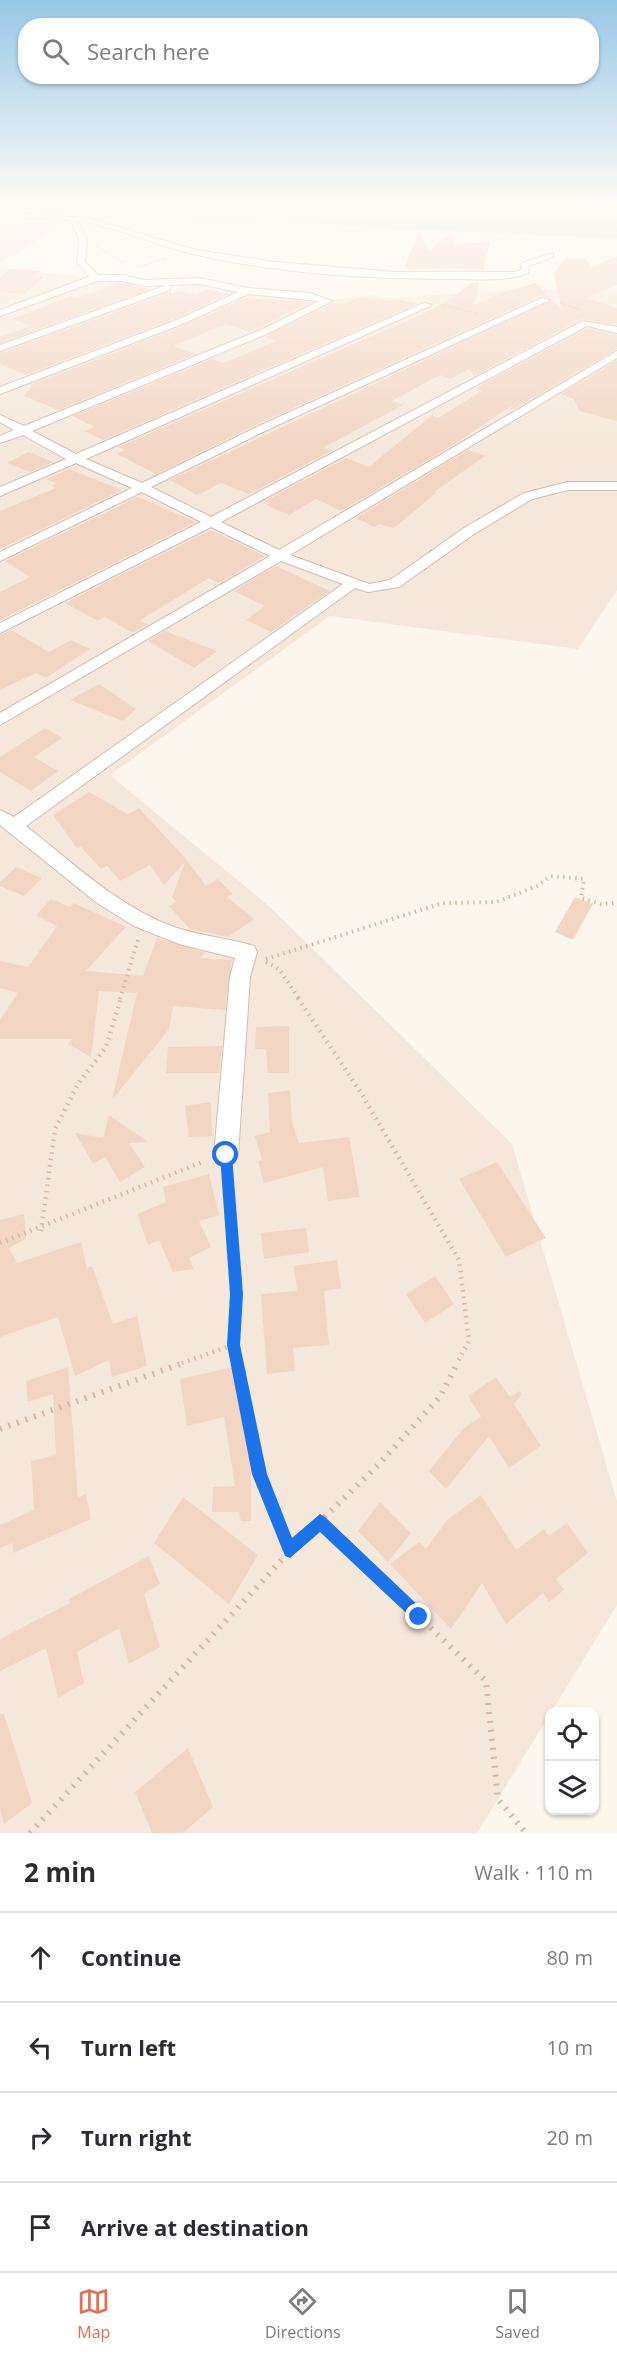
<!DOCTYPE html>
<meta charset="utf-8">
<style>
body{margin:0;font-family:"Open Sans",sans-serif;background:#f2f2f3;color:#2b2b33}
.controls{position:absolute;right:18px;bottom:18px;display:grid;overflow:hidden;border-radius:12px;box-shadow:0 2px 4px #0004}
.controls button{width:54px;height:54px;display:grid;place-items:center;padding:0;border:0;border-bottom:2px solid #e1e1e2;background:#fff;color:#2b2b33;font:30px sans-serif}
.stop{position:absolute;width:18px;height:18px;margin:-14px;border:4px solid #1a73e8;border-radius:50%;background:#fff}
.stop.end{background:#1a73e8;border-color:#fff;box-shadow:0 2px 6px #0008}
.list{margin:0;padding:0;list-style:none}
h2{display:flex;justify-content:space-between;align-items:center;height:78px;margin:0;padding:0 24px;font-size:26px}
h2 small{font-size:20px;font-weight:400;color:#7c7c81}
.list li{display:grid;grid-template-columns:39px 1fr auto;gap:18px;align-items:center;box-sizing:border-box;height:90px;padding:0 24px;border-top:2px solid #e1e1e2}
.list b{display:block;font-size:22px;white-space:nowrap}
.list em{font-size:20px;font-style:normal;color:#7c7c81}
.icon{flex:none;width:33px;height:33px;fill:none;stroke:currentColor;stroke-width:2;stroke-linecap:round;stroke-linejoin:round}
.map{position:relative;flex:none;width:617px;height:1833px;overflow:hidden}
.search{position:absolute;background:#fff;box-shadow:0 2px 4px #0004;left:18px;right:18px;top:18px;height:66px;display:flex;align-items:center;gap:15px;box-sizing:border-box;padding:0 21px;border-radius:24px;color:#7c7c81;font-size:22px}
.sheet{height:438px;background:#fff}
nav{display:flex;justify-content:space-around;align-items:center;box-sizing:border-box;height:84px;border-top:2px solid #e1e1e2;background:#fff;font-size:16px;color:#7c7c81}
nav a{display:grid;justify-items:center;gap:3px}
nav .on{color:#e76f51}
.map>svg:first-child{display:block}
.residential{fill:#f5e8da}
.green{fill:#d8ecc9}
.building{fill:#f3d5c3}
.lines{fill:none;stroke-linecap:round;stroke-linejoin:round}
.lane-casing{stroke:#d1beb0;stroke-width:5}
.street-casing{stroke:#d1beb0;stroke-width:2}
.path-far3{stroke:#d9b8a5;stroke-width:1.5;stroke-dasharray:1 2;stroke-linecap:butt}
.path-far2{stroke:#d9b8a5;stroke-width:4;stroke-dasharray:1.5 4.5;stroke-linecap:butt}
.path-far1{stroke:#d9b8a5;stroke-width:4.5;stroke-dasharray:1.5 5;stroke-linecap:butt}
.path{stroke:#d9b8a5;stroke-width:6;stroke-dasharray:2 7;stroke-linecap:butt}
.lane{stroke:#fff;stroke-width:4}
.street{fill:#fff;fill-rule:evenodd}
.route{fill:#1a73e8}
</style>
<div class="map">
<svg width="617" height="1833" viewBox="0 0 617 1833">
<rect width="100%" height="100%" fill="#fdf6ec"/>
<!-- residential -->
<path class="residential" d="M0,218L64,221L60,228L0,263Z
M0,268L103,279L114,278L136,283L151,297L191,283L240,291L331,300L371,295L389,298L527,289L617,292V590L578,649L330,616L110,775L270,907L512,1144L617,1501V1605L477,1833H0Z"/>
<!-- green -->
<path class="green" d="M152,202H576L568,207L572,213L617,219V238L192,218L154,213L147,208Z"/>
<!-- building -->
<path class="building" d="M419,231L430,250L448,235L457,244L490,242L483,270L404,268Z
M617,256V285L587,298L617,308V325L582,319L474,376L470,369L450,379L440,375L392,401L403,405L323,448L331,451L249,494L221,483L197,495L170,480L552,300L562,310L554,273L566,258H585L591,268Z
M10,269L40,271L35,276L44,277L24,294L0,292V278Z
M474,282H480L474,305L506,291L536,283L550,298L541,296L260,423L156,474L117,454L125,450L118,447L434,309Z
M119,283L150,289L0,343V337L31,326L12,319L71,296L80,297Z
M207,289L228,294L178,317L26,375L0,364V353L166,294L183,291L195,295Z
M361,297L391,301L392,298L416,304L103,440L84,431L94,427L73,416L212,359L224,363L276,341L265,337L333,303L342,304Z
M245,298L311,302L250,332L226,324L173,346L196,354L58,410L24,396L33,384L186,325Z
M587,328L617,335V349L514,409L510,407L458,442L341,511L316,499L289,515L266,505L270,503L265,501L346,458L369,467L432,415L438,418L482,391L476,388Z
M617,361V421L579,411L574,399L561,394Z
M468,450L485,456L434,492L436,493L394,528L379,524L374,527L356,518Z
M29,452L53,462L30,472L7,463Z
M69,469L122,490L0,549V511L56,488L51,486L57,483L46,479Z
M138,497L196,522L0,620V592L30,577L5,561Z
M211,530L265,556L219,583L209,578L139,621L148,624L133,633L105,617L98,621L65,603Z
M276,566L330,591L271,632L246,620L265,606L234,591Z
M11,630L49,652L71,640L90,649L46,678L36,673L0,690V635Z
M165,631L217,651L194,668L148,641Z
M99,684L136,709L123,721L70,700Z
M45,728L62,738L34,757L58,771L31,791L0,772V757Z
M89,792L128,814L139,808L186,859L206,886L218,879L233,894L227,897L254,919L228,937L190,929L169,906L176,902L172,897L185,862L164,885L150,865L120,881L107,866L101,869L81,847L77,848L53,815Z
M16,867L42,878L24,896L0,886V882Z
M575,897L593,904L573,940L555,932Z
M51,899L70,907L74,903L126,927L86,971L143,976L157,938L206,953L199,958L232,960L225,1010L173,1006L169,1029L112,1100L137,993L99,991L91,1057L68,1044L72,1039H0V1020L18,993L0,988V961L28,967L57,926L36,915Z
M289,1026V1073H268L266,1049H255L256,1027Z
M222,1046L219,1073H166L168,1047Z
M290,1090L292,1121L299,1143L349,1137L360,1197L328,1201L323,1167L264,1183L258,1161L262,1160L255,1136L270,1132L268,1093Z
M211,1102L212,1136L189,1137L185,1106Z
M109,1115L148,1142L129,1143L145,1167L120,1182L105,1157L93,1164L75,1133L103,1138Z
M497,1162L546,1238L506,1257L459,1179Z
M209,1174L219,1215L199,1221L211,1247L189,1258L194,1269L173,1272L159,1240L148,1245L137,1214L166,1202L163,1187Z
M24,1214L26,1239L9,1248L17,1263L81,1242L87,1268L92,1266L113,1324L137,1316L147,1366L112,1377L109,1360L75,1376L58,1317L0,1337V1220Z
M306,1228L309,1252L264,1259L261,1233Z
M337,1260L341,1288L324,1291L329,1345L293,1348L295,1371L267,1374L261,1294L297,1291L294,1266Z
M435,1276L454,1304L425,1323L406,1294Z
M68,1367L78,1498L86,1494L91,1519L13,1553L12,1543L0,1548V1525L34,1510L31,1461L56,1455L53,1394L28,1402L26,1381Z
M233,1367L251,1469V1521H241L239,1512H212L213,1487L235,1486L224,1417L187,1426L180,1379Z
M496,1377L510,1397L519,1391L522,1394L514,1404L541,1446L509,1468L489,1436L446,1489L429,1471L464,1428L481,1417L468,1396Z
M481,1495L516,1550L544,1529L549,1536L567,1523L588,1553L556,1579L564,1590L549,1602L543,1593L506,1624L482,1583L451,1629L390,1564L419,1542L426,1549L447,1520Z
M183,1497L258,1555L229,1604L154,1543Z
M380,1502L411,1533L388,1562L358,1531Z
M149,1556L160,1584L144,1594L160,1647L129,1664L119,1628L77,1652L84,1683L58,1698L46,1648L0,1671V1639L70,1603L69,1599Z
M0,1714H4L32,1803L4,1824L0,1810Z
M188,1748L213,1807L183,1833H152L135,1792Z"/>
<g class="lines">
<!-- lane casing -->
<g class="lane-casing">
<path id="lane" d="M91,209L105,202"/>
</g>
<!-- street casing -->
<g class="street-casing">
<path id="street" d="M0,212L88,218L196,250L275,262L395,272H514L521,270L522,263L553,253V257L529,266L528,273C506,282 479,279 456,279C368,279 278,274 193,254C154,245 118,227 78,221L87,239L85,262L98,275H123L144,280L200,278L247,288L310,293L332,301L269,333L32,431L76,454L424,303L432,305L86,459L142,483L261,425L542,298L550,300L269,429L151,487L211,517L583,321L617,327V333L587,326L221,522L279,550L617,351V358L290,555L369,584L390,580L464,528L524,493L568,482H617V490H568L532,499L474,534L399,587L368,592L355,588L26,826C73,863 117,906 174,927C200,936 228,938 254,946L257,952L250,977L238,1155L234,1163L226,1166L218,1163L214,1155L230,977L235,958L179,944L134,926L97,903L0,825V810L14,817L343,584L281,561L0,725V713L270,556L211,527L0,633V623L201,522L142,492L0,561V552L132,488L76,463L0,496V487L66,459L23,435L0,443V436L14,430L0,422V415L24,426L263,329L319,301L248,294L185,323L0,394V387L179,319L238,292L200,284L144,286L123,281H97L0,316V310L89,277L77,262L79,239L70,220L0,216Z
M167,285L170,286V290L0,351V345Z"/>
</g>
<!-- path-far3 -->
<path class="path-far3" d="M366,227L617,238
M97,246L124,263
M139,267L167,258
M560,303L581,310
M442,305L479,314"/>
<!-- path-far2 -->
<path class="path-far2" d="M266,959L443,903L496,902L537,886L551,876L584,879L581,898L601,904L617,903
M266,962L279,969L299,999
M120,999L138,940"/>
<!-- path-far1 -->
<path class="path-far1" d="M298,998L361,1093L459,1260L469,1341L457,1363
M228,1176L237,1294L233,1345L237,1363
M41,1231L55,1129L78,1084L106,1047L121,998
M0,1243L205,1161
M182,1363L233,1345"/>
<!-- path -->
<path class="path" d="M237,1362L260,1474L290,1551
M0,1429L186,1362
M320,1522L486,1681L498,1799L526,1833
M30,1833L290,1551L378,1465L440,1397L458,1362"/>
<!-- lane -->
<use href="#lane" class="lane"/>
<!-- street -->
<use href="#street" class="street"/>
</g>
<!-- sky -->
<linearGradient id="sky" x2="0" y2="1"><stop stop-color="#97c7e8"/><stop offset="0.44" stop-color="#fefbf6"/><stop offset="1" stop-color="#fefbf6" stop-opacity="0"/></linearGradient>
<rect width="617" height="458" fill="url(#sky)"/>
<!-- route -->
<path class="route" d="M226,1149L232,1155L243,1294L240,1345L267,1474L292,1538L320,1514L325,1517L424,1611L427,1617L424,1622L419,1625L320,1532L290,1558L285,1556L283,1551L252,1474L227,1345L230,1294L220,1155Z"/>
</svg>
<div class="controls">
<button><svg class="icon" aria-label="locate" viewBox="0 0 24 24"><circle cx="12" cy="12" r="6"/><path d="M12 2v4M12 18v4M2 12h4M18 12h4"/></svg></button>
<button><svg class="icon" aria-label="layers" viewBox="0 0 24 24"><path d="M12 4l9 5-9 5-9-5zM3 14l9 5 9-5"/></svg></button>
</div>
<div class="stop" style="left:226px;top:1155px"></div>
<div class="stop end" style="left:419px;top:1617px"></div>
<div class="search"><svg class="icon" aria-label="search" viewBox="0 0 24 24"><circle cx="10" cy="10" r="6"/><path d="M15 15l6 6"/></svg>Search here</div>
</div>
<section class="sheet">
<h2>2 min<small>Walk · 110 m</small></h2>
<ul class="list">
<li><svg class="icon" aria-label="ahead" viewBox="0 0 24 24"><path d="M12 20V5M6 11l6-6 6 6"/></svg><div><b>Continue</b></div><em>80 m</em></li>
<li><svg class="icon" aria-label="left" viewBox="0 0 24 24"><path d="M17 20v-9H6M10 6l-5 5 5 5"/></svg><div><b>Turn left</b></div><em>10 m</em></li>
<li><svg class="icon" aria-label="right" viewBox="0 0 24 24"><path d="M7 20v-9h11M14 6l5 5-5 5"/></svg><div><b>Turn right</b></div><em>20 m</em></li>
<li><svg class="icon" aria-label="arrive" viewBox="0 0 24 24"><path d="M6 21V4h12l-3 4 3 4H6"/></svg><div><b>Arrive at destination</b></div></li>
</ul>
</section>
<nav>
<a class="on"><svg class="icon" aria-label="map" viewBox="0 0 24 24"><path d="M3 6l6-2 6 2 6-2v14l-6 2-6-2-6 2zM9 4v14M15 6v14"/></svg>Map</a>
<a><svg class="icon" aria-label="directions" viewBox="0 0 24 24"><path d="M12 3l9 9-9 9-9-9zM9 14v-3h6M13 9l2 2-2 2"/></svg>Directions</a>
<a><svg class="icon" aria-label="saved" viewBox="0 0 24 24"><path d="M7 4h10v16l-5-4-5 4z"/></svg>Saved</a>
</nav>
